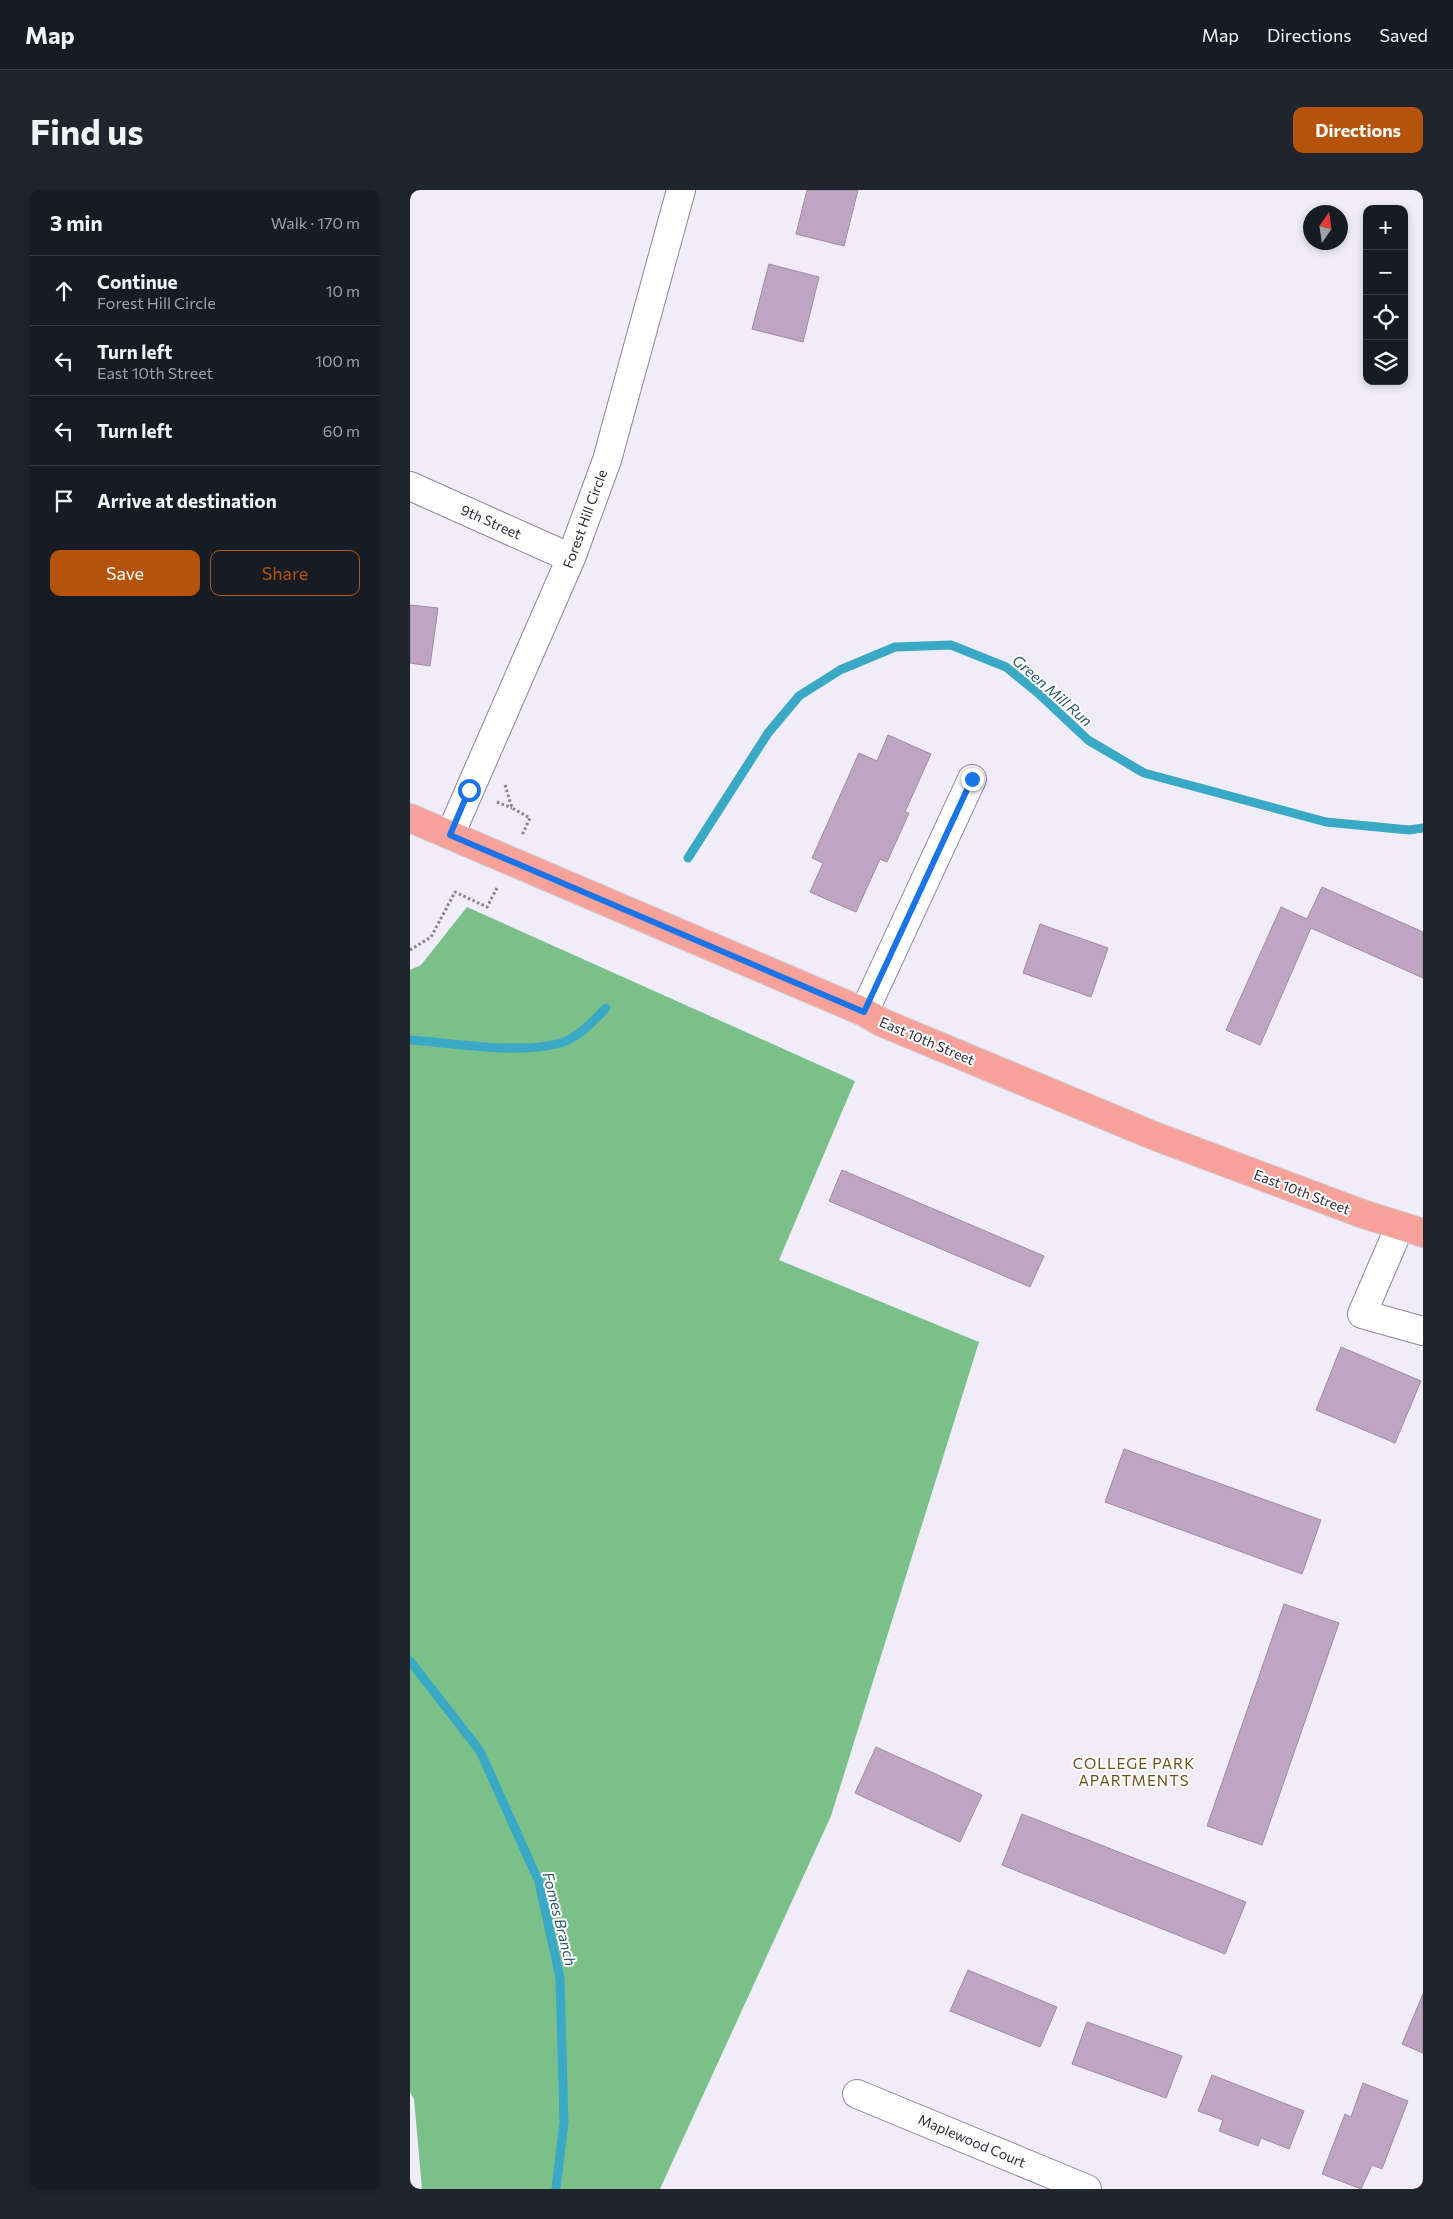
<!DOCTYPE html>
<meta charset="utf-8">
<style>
body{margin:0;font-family:Commissioner,sans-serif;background:#20242c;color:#f1f3f6}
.controls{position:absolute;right:15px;top:15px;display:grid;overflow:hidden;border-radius:10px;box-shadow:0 2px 8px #0003}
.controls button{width:45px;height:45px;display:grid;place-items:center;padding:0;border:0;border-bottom:1px solid #363941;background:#171b24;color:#f1f3f6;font:25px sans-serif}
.compass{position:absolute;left:893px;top:15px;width:45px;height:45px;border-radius:50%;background:#171b24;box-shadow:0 2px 8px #0003;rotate:13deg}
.stop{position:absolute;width:15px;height:15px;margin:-11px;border:4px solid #1a73e8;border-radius:50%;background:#fff}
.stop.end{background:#1a73e8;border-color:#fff;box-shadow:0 1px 5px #0008}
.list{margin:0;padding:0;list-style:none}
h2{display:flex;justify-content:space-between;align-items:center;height:65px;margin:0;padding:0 20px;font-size:21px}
h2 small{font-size:16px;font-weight:400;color:#9ea1a6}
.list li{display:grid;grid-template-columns:32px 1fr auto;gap:15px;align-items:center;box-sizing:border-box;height:70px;padding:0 20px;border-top:1px solid #363941}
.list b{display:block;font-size:19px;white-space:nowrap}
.list p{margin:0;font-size:16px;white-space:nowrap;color:#9ea1a6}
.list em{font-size:16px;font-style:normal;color:#9ea1a6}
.actions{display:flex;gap:10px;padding:15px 20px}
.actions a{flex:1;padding:11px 0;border:1px solid #b45309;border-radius:10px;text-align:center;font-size:18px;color:#b45309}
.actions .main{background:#b45309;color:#fff}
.icon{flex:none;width:28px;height:28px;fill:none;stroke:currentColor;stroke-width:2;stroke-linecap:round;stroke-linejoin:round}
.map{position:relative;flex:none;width:1013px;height:1999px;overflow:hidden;border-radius:10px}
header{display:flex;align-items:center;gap:30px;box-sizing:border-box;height:70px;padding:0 25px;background:#171b24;border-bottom:1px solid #363941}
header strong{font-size:24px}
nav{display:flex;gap:28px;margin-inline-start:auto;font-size:18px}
.intro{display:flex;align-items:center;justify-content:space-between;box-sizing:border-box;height:120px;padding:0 30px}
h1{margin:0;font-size:35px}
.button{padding:12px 22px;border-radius:10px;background:#b45309;color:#fff;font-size:18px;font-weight:700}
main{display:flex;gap:30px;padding:0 30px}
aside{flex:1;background:#171b24;border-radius:10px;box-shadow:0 2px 8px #0003}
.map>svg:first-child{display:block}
.forest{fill:#7cc089}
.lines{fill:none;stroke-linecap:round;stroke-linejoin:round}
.stream{stroke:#3aa9c5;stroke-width:9}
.building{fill:#bea5c1;stroke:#a28aa6}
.minor-casing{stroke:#8f83a2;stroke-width:30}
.major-casing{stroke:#d1d0d3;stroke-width:30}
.path{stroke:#87828f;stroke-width:3;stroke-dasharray:2.5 2.5;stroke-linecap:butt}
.minor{stroke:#fff;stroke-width:28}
.major{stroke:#f6a29a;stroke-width:28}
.route{stroke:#1a73e8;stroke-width:6}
.labels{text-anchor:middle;stroke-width:4;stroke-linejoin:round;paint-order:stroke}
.street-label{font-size:14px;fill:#2f2a37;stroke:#fff}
.water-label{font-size:15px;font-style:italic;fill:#2c5a67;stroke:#fff}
.neighbourhood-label{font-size:15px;letter-spacing:1px;fill:#6d5019;stroke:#fff}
</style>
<header>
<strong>Map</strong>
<nav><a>Map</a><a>Directions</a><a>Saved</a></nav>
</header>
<div class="intro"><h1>Find us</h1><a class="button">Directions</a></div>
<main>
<aside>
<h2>3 min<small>Walk · 170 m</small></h2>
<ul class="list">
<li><svg class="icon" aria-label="ahead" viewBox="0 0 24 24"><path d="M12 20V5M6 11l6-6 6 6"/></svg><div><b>Continue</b><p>Forest Hill Circle</p></div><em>10 m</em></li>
<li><svg class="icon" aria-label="left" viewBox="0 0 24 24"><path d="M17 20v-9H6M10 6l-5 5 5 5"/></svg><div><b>Turn left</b><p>East 10th Street</p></div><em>100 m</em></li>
<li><svg class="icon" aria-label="left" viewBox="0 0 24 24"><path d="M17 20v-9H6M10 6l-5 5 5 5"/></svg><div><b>Turn left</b></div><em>60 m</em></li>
<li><svg class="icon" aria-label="arrive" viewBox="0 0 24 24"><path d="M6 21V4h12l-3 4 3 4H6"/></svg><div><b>Arrive at destination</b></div></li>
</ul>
<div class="actions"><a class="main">Save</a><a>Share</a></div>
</aside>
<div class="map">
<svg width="1013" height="1999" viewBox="0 0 1013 1999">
<rect width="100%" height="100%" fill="#f1ecfa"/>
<!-- forest -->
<path class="forest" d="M57,717L445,891L369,1070L569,1152L421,1626L250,1999H12L4,1909L0,1902V780L11,775Z"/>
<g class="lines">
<!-- stream -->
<path class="stream" d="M278,668L358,543L389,506L430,480L485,457L541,455L596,477L628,503L678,550L734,583L916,632L999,640L1013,638
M0,850C43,853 106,864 147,854C168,849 182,832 196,818
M0,1471L70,1561L129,1692L150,1788L154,1932L146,1999"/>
</g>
<!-- building -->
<path class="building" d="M397,0H448L434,56L386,44Z
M359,74L409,87L393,152L342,139Z
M0,415L28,418L20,476L0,473Z
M478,545L521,564L495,622L499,623L477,672L470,669L446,722L400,702L413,673L402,668L449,563L467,571Z
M912,697L1013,742V788L901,738L850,855L816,840L871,717L897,729Z
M630,734L698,758L681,807L613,783Z
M432,980L634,1066L620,1097L419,1011Z
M931,1157L1011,1191L985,1253L906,1220Z
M714,1259L911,1330L892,1384L695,1312Z
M874,1414L929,1433L852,1655L797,1636Z
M466,1557L572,1605L550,1652L445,1603Z
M612,1624L836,1712L815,1764L592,1675Z
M558,1780L647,1817L630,1857L540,1821Z
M1013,1804V1863L992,1854Z
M677,1832L772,1866L756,1908L662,1874Z
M802,1885L894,1921L879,1959L851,1948L848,1956L809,1941L813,1930L788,1921Z
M953,1893L998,1911L972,1979L962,1975L951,1999L912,1984L935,1924L941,1927Z"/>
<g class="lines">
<!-- minor casing -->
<g class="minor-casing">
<path id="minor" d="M0,296L161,368
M40,645L161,368L197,270L271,0
M454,822L562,589
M990,1036L952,1124L1013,1141
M447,1904L677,1999"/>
</g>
<!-- major casing -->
<g class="major-casing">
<path id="major" d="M0,628L454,822L471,832L742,945L953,1024L1013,1043"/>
</g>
<!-- path -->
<path class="path" d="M95,595L102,618L120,628L112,645
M87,612L102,618
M0,760L21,747L45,702L77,717L88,696"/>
<!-- minor -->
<use href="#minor" class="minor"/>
<!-- major -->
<use href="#major" class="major"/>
</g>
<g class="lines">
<!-- route -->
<path class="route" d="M59,600L40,645L454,822L562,589"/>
</g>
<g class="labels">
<!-- street labels -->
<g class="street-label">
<text transform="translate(175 329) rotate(-70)" y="5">Forest Hill Circle</text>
<text transform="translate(81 332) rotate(24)" y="5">9th Street</text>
<text transform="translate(517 851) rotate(23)" y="5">East 10th Street</text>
<text transform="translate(892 1002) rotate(21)" y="5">East 10th Street</text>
<text transform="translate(562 1951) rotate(23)" y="5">Maplewood Court</text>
</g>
<!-- water labels -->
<g class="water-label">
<text transform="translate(642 501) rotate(41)" y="5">Green Mill Run</text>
<text transform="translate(149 1729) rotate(76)" y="5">Fomes Branch</text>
</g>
<!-- neighbourhood labels -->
<g class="neighbourhood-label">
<text x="724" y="1579">COLLEGE PARK<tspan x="724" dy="17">APARTMENTS</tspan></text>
</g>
</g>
</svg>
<div class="controls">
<button>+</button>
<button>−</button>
<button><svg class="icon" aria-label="locate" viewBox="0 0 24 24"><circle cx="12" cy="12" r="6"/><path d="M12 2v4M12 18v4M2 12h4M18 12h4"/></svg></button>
<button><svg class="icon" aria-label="layers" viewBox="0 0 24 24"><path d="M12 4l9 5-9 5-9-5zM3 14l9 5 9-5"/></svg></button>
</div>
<svg class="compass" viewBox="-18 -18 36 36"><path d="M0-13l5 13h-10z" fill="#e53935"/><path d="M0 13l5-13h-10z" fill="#9ea1a6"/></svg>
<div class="stop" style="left:59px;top:600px"></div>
<div class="stop end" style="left:562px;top:589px"></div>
</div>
</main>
